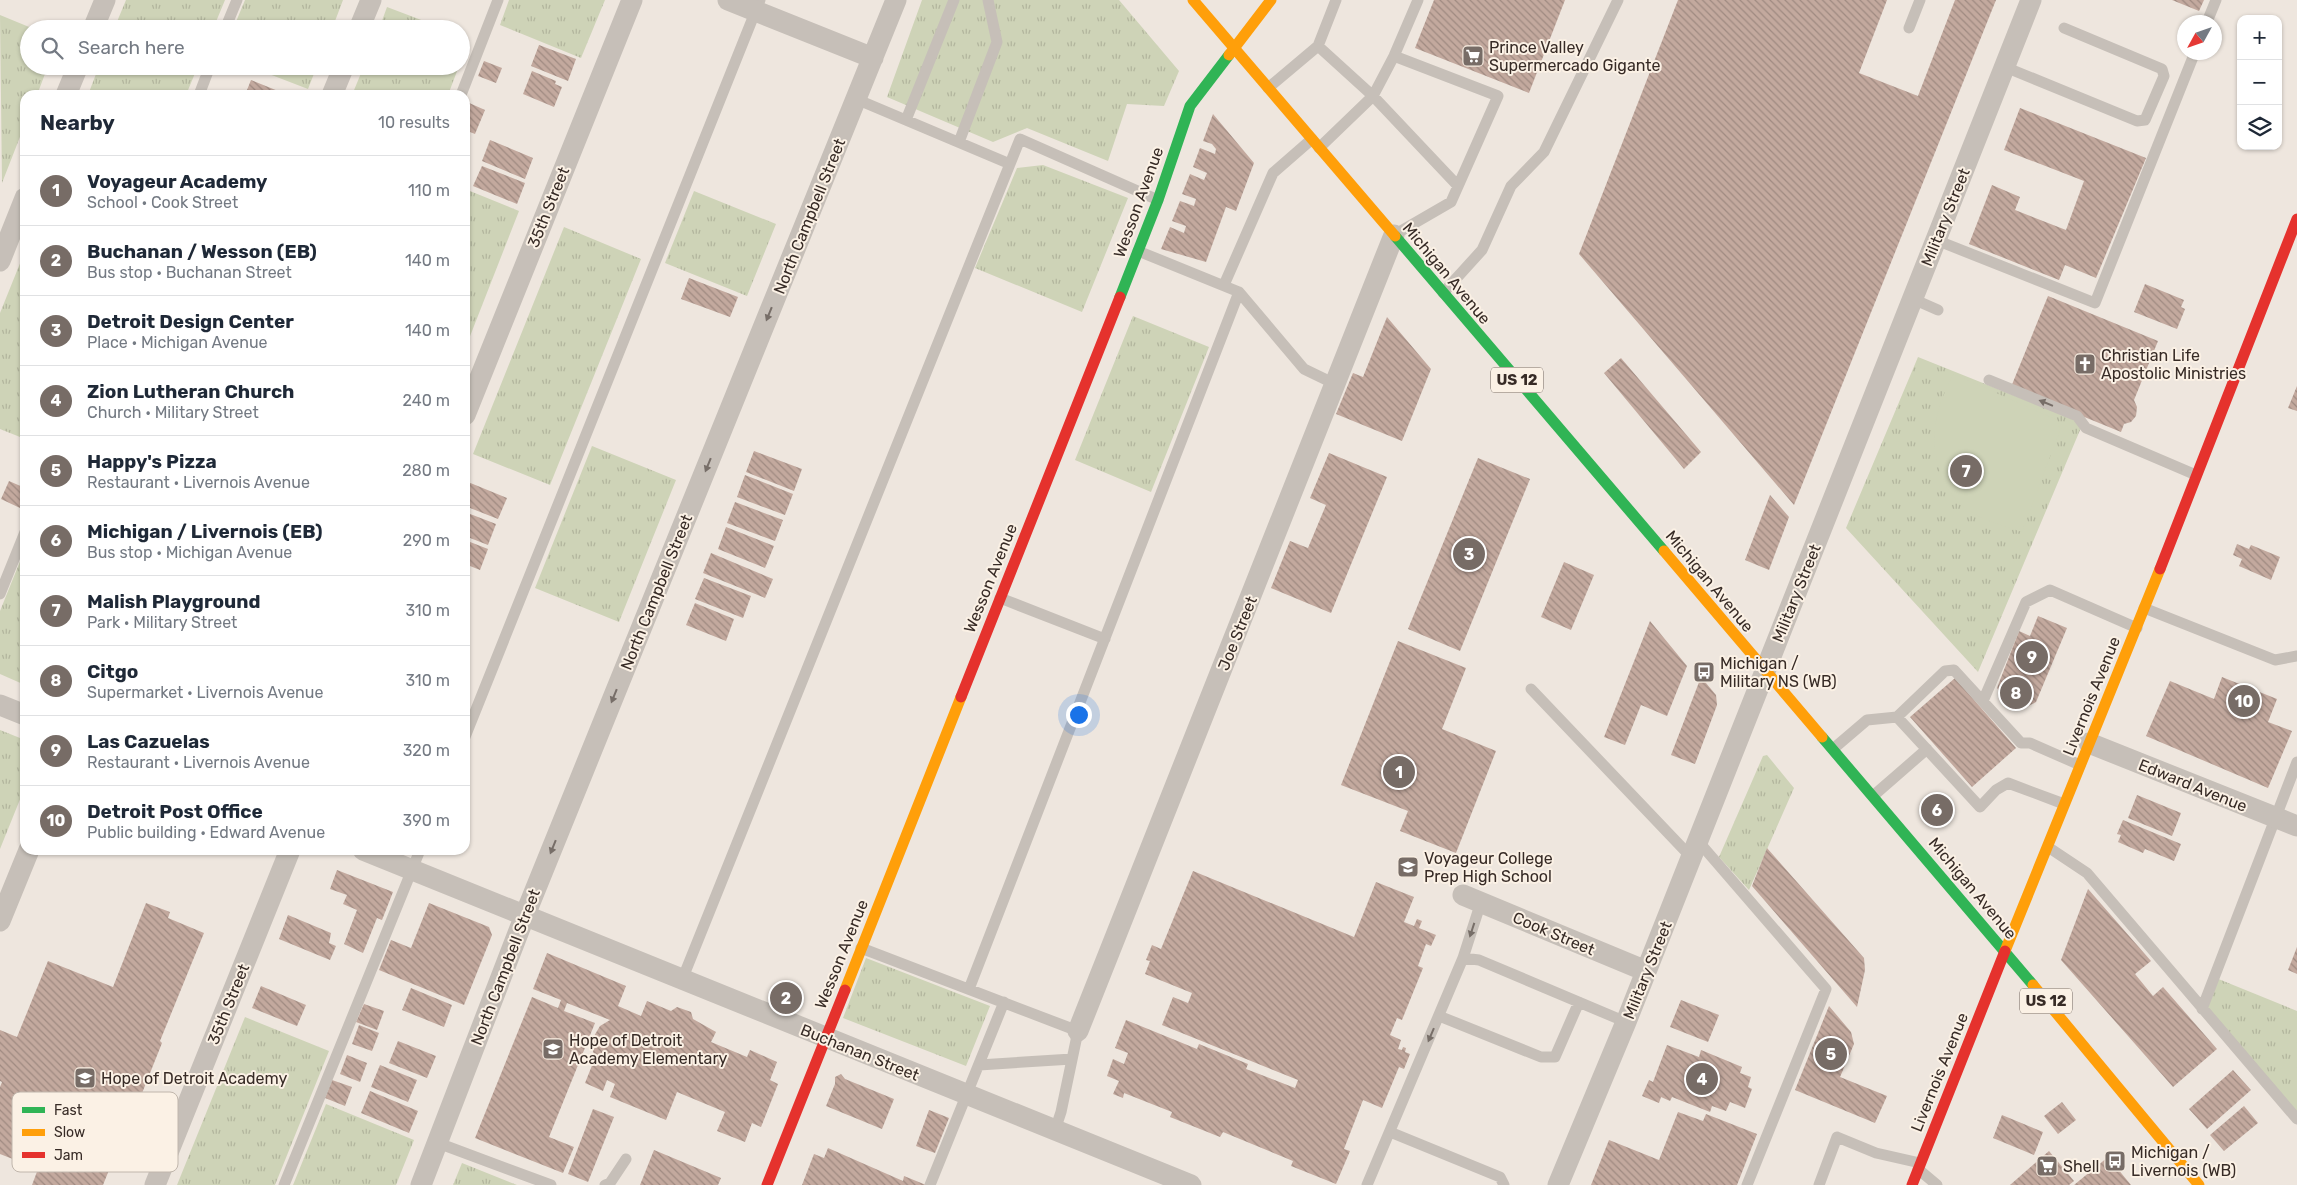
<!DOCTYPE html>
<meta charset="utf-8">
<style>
body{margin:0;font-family:Rubik,sans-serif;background:#f2f2f3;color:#1f2937}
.controls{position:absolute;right:15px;top:15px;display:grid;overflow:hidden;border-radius:10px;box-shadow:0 1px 4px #0004}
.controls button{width:45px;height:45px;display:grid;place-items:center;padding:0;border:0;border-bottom:1px solid #e0e1e3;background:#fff;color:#1f2937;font:25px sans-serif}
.compass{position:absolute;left:2177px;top:15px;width:45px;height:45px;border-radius:50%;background:#fff;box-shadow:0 1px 4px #0004;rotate:230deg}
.you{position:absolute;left:1078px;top:714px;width:18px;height:18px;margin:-12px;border:4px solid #fff;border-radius:50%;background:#1a73e8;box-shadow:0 0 0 8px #1a73e833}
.badge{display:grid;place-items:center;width:32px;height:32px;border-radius:50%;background:#776c66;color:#fff;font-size:16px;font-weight:700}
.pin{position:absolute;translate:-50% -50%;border:2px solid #fff;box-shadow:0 1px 5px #0006}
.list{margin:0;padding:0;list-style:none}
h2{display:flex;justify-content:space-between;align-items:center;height:65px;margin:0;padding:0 20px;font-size:21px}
h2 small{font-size:16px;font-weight:400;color:#747a83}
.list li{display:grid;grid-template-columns:32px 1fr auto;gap:15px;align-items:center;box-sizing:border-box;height:70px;padding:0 20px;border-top:1px solid #e0e1e3}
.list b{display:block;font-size:19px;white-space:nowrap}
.list p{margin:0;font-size:16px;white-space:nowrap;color:#747a83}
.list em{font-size:16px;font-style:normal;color:#747a83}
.icon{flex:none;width:28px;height:28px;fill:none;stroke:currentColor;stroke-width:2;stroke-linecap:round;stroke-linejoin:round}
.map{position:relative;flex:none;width:2297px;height:1185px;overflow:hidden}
.search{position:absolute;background:#fff;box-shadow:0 1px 4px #0004;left:20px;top:20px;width:450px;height:55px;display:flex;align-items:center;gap:12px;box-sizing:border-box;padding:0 18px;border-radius:28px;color:#747a83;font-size:19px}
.panel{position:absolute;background:#fff;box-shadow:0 1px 4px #0004;left:20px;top:90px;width:450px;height:765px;border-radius:15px}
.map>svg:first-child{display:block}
.grass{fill:url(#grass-tufts)}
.pitch{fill:#ced3b7}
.building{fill:url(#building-back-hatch)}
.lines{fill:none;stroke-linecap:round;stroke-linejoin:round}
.lane{stroke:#c6bfb8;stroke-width:11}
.street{stroke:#c6bfb8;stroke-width:21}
.fast{stroke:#30b455;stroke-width:11}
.slow{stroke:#ff9f0a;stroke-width:11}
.jam{stroke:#e5322d;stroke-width:11}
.oneway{fill:#776e68}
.labels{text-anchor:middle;stroke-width:4;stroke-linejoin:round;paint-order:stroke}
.shield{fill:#fbf1e5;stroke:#72665f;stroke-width:1}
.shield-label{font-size:15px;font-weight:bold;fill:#372b26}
.poi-label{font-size:16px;fill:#372b26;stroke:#fbf1e5;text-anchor:start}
.street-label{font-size:16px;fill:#372b26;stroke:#fbf1e5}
.key{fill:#fbf1e5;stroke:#c0b6ac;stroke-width:1}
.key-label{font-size:14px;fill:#372b26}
</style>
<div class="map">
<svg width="2297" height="1185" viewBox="0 0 2297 1185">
<defs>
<pattern id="grass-tufts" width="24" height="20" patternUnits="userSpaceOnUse" patternTransform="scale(1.25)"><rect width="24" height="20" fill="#ced3b7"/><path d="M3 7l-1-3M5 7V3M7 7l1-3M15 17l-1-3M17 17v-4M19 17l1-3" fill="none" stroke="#b2b59d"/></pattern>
<pattern id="building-back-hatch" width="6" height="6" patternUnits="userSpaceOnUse" patternTransform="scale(1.25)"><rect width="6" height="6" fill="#c3a99e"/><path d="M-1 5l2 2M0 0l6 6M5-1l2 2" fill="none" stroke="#9f8a81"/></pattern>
</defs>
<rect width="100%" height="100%" fill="#eee6de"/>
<!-- grass -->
<path class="grass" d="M126,0H225L213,29H114Z
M245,0H343L332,29H233Z
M509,0H605L581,58L500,25Z
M922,0H1119L1179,71L1164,106L1127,104L1108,161L1027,128L993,142L887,97Z
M387,7L445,29H379Z
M0,15L34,29H29V66H48L37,95H25V124L2,183Z
M99,66H198L186,95H88Z
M248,66H317L308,89Z
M364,66H459L448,95H352Z
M1043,165L1128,198L1082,312L975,268L1017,168Z
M465,189L519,211L465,349Z
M694,191L776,224L747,296L665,263Z
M564,227L641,259L550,485L473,454Z
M25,251V439L0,429V313Z
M1133,316L1209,347L1151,492L1075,460Z
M1918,357L2083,423L1978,672L1846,528Z
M592,446L676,480L619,622L535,588Z
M25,549V685L0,674V611Z
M0,730L25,740V787L0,849Z
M1767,755L1794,788L1749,890L1719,857L1763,756Z
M866,958L990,1006L966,1066L843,1018Z
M2216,978L2297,1011V1121L2204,1009Z
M245,1017L329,1051L275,1185H177Z
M326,1104L414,1140L396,1185H293Z
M462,1163L517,1185H453Z"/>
<!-- pitch -->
<path class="pitch" d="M1953,374L2057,420L2060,430L2022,532C2004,526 1985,521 1968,510C1941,493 1930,451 1936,421C1939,404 1946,389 1953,374Z"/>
<!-- building -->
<path class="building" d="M1434,0H1565L1529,93L1415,48Z
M1678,0H1887L1859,73L1918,96L1955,0H1996L1794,505L1579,254Z
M2172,0H2204L2199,11Z
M539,45L576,59L568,81L531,66Z
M484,61L502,68L496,83L478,76Z
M532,71L556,81L555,84L562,87L554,107L523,94Z
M251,80L288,95H245Z
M467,102L485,110L475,134L465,130Z
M2020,108L2146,158L2096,278L2065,265L2059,280L1969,244L1992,185L2020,197L2015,210L2066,230L2084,181L2004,150Z
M1213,114L1254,163L1236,211L1226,207L1206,262L1161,249L1170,227L1184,233L1186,226L1172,221L1180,201L1194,206L1196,199L1182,194L1190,174L1204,180L1207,173L1193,167L1200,148L1215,154L1216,149L1212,144L1203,141Z
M490,140L533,158L525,179L482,161Z
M482,166L525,183L517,204L473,186Z
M689,278L738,297L730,317L681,299Z
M2145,284L2184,300L2181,307L2185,309L2177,329L2134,312Z
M2048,296L2158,341L2134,400L2137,407L2136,416L2131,422L2124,424L2121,432L2011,387Z
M1387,317L1431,369L1402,441L1336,414L1353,373L1363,377Z
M1621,358L1701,452L1684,469L1604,373Z
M2297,386V411L2288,408Z
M754,451L802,469L794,491L746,472Z
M1329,453L1387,477L1331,613L1271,588L1290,541L1308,548L1326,505L1310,498Z
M1478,458L1530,479L1460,651L1408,629Z
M745,475L793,494L785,515L737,497Z
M9,481L25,488V496L20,508L1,499Z
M468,482L507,498L498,519L465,506V488Z
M1770,495L1789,517L1769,570L1745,560Z
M735,502L783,520L775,541L727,523Z
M465,512L496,524L488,545L465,536Z
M726,527L774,546L765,568L718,549Z
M465,540L488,549L480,570L465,564Z
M2237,544L2249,549L2251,545L2280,557L2271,580L2239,566L2242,559L2233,555Z
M711,553L773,579L765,598L703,573Z
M1564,562L1594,575L1571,630L1541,617Z
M704,578L751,596L743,618L695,599Z
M695,603L734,619L726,641L686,625Z
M2038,616L2067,628L2036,702L2021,710L2012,707L1997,688L2019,631L2030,636Z
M1650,621L1687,666L1667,716L1641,705L1625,745L1604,737Z
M1398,641L1466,668L1442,729L1496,751L1456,853L1400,831L1408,811L1341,785Z
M1701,677L1716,695L1717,705L1695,764L1671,755Z
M2222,677L2277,699L2268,722L2292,731L2268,788L2146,736L2170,681L2214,699Z
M1955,678L2016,748L1972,787L1910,717Z
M2137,795L2181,813L2172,836L2128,818Z
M2123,820L2181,844L2174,861L2145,849L2143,853L2118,842L2121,835L2117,834Z
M1767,848L1864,958L1865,970L1857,1007L1752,886Z
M337,870L393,892L382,920L377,918L363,953L344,944L357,910L343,904L347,895L330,889Z
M1193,871L1354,937L1376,882L1414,897L1404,922L1414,926L1417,919L1422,921L1419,928L1436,935L1431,946L1426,944L1418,966L1423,968L1402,1020L1397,1018L1390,1035L1401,1040L1398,1049L1402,1050L1403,1047L1406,1048L1405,1052L1410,1054L1404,1069L1399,1067L1382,1108L1363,1100L1344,1149L1350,1151L1336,1184L1291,1166L1293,1161L1223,1132L1220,1137L1170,1117L1172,1112L1124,1093L1123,1098L1113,1094L1119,1081L1107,1076L1113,1059L1124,1064L1128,1053L1115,1048L1126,1020L1197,1049L1199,1044L1248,1064L1246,1069L1295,1088L1298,1080L1162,1025L1173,997L1188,1003L1192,993L1145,974L1150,961L1146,960L1152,945L1161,949Z
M2088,889L2151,961L2135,974L2153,996L2163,987L2217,1049L2173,1087L2061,960Z
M146,903L170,912L168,918L204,933L160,1041L162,1043L125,1136L123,1135L103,1185H32L38,1169L0,1154V1087L2,1082L0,1081V1030L17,1037L48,961L113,987Z
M429,903L489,927L492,935L464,1005L379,970L391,940L411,948Z
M288,915L331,933L329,943L336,946L330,960L279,939Z
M2297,947V974L2288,970Z
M547,953L626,986L618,1006L641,1016L647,1001L671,1011L677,1007L691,1012L693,1019L716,1032L711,1042L747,1057L750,1050L777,1062L770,1080L778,1084L761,1127L752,1123L745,1142L717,1131L725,1112L677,1092L666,1120L610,1097L615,1084L607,1080L603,1091L585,1083L595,1058L592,1048L594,1036L600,1026L610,1020L567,1003L564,1011L595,1023L549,1137L574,1147L563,1173L475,1138L532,997L558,1008L561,1000L533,989Z
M261,986L306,1005L297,1026L252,1008Z
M411,988L452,1005L444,1027L402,1010Z
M1681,1000L1719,1015L1708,1042L1670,1027Z
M364,1004L384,1011L377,1030L356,1022Z
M1829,1006L1851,1032L1854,1044L1840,1077L1887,1096L1875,1123L1795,1090Z
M359,1025L379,1033L372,1051L352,1044Z
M398,1041L436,1056L427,1078L389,1063Z
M1667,1045L1699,1057L1701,1050L1742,1067L1740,1073L1751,1077L1748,1087L1752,1089L1745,1108L1730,1102L1726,1111L1712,1106L1710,1112L1672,1097L1670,1101L1661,1097L1659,1103L1642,1096L1649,1080L1653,1082Z
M347,1055L367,1063L360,1082L340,1074Z
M380,1065L417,1080L408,1102L371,1087Z
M2233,1070L2251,1090L2207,1129L2189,1109Z
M841,1074L845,1079L894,1099L882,1129L826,1106L835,1084V1077Z
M332,1080L352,1087L345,1106L325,1098Z
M370,1091L418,1111L409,1133L361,1113Z
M2062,1102L2076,1120L2058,1134L2044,1116Z
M2244,1106L2258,1123L2224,1151L2210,1135Z
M593,1109L614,1117L588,1182L568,1174Z
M929,1110L949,1118L935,1153L916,1146Z
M1678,1112L1703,1121L1706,1114L1757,1134L1737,1185H1591L1609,1140L1659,1160Z
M2002,1115L2043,1132L2034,1155L1993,1138Z
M828,1148L903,1181L904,1176L926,1185H802L814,1154L824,1158Z
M654,1150L721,1178L718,1185H640Z
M2049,1151L2074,1181L2069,1185H2010Z
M2108,1157L2131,1185H2074Z"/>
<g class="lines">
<!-- lane -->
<path class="lane" d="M2207,22L2216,0
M1909,28L1920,0
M225,29L237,0
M1318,46L1373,96L1458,186
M2005,67L2137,121L2145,120L2164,76L2162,69L2064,28
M1268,88L1318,46L1336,0
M199,95L210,66
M461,95L498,0
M856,99L1010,164
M906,120L954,0
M959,142L997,42L988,0
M1319,148L1373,96L1394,56L1418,0
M1394,235L1451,202L1498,96L1394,56
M1936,240L2095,303L2195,52
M1138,251L1239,292L1304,369L1335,384
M1224,285L1273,173L1312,139
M1443,293L1482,250L1511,186L1544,152L1618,0
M1913,299L1938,310
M1989,380L2077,416L2086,428L2196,475
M0,594L25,532
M1000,598L1105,639
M2144,608L2275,660L2297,656
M1531,689L1691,857
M1983,701L2026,602L2050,590L2137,628
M1897,717L1945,671L1954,670L2021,743H2030L2080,765
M465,737L760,0
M1833,749L1867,720L1897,717L1980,807L1996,790L2008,783L2064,804
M1873,796L1927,749
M1698,841L1826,989L1747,1185
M2048,847L2087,873L2297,1119
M861,948L1078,1031L1061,1112L1055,1130
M1463,958L1479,960L1626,1022
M682,980L1020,139L1158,200
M969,989L1239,292
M2202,1009L2297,762
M1439,1016L1541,1057H1555L1579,1002
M979,1065L1072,1059
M1390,1132L1500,1177L1504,1185
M438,1143L551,1185
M1918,1169L1937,1185
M284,1185L420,850
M605,1185L610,1183L626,1159
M930,1185L1004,1002
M1367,1185L1463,958L1481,902
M1819,1185L1837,1137L1876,1153L1920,1163"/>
<!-- street -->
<path class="street" d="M728,0L873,58
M93,29L105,0
M359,29L371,0
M66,95L78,66
M332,95L344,66
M0,261L25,198
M465,415L632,0
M0,705L25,715
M2089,743L2297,826
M363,850L1191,1185
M1463,895L1646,971
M0,921L29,850
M1078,1031L1394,235
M155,1185L290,850
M421,1185L525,915L896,0
M1558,1185L1626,1022L2031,0"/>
<!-- fast -->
<path class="fast" d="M1395,236L1664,551
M1120,297L1158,200L1190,106L1229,55
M1822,737L2033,985"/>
<!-- slow -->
<path class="slow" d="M1193,0L1395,236
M1229,55L1271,0
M1664,551L1822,737
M2005,951L2160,569
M2033,985L2199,1185
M845,990L961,697"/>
<!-- jam -->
<path class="jam" d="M2160,569L2297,219
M961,697L1120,297
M767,1185L845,990
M1912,1185L2005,951"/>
</g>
<!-- one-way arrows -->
<defs><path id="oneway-solid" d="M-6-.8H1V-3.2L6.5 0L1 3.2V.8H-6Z" transform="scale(1.25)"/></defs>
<g class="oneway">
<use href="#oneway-solid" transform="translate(769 314) rotate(112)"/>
<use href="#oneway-solid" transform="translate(2046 403) rotate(-158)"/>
<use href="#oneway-solid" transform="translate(708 465) rotate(112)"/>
<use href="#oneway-solid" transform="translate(614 696) rotate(112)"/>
<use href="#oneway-solid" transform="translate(553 847) rotate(112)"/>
<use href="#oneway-solid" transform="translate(1472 930) rotate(108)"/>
<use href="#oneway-solid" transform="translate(1431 1035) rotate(113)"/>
</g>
<!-- icons -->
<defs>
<g id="supermarket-square" transform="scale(1.125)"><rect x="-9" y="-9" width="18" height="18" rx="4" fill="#776c66" stroke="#fbf1e5"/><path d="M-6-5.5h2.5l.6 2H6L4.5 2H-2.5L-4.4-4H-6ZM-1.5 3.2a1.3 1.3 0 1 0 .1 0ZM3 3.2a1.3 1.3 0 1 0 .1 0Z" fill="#fff"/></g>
<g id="church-square" transform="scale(1.125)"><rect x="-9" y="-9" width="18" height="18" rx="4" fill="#776c66" stroke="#fbf1e5"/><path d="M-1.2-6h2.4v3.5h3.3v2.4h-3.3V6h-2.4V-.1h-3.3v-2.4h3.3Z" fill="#fff"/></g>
<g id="bus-square" transform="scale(1.125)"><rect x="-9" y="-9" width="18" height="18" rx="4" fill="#776c66" stroke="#fbf1e5"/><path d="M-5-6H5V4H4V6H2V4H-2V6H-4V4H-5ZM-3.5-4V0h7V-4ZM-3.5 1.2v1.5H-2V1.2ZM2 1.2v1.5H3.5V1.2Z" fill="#fff"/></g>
<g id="school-square" transform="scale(1.125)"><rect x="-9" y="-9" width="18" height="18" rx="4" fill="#776c66" stroke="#fbf1e5"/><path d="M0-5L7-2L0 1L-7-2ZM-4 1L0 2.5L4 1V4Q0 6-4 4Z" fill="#fff"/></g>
</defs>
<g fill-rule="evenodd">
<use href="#supermarket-square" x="1473" y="56"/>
<use href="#church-square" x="2085" y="364"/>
<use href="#bus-square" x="1704" y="672"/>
<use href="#school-square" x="1408" y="867"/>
<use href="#school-square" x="553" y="1049"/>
<use href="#school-square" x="85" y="1078"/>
<use href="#bus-square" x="2115" y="1161"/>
<use href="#supermarket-square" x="2047" y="1166"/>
</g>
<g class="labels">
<!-- shield labels -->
<g class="shield">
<rect x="1491" y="367.5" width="52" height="25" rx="4"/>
<rect x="2020" y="988.5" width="52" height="25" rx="4"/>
</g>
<g class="shield-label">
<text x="1517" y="385">US 12</text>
<text x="2046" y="1006">US 12</text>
</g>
<!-- poi labels -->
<g class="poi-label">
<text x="1489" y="53">Prince Valley<tspan x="1489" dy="18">Supermercado Gigante</tspan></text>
<text x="2101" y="361">Christian Life<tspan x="2101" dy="18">Apostolic Ministries</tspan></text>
<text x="1720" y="669">Michigan /<tspan x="1720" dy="18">Military NS (WB)</tspan></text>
<text x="1424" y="864">Voyageur College<tspan x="1424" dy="18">Prep High School</tspan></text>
<text x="569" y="1046">Hope of Detroit<tspan x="569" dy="18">Academy Elementary</tspan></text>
<text x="101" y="1084">Hope of Detroit Academy</text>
<text x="2131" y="1158">Michigan /<tspan x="2131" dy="18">Livernois (WB)</tspan></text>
<text x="2063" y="1172">Shell</text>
</g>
<!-- street labels -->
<g class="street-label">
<text transform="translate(1138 202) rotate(-70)" y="6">Wesson Avenue</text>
<text transform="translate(548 207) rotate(-68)" y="6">35th Street</text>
<text transform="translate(809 216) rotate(-68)" y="6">North Campbell Street</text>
<text transform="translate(1945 217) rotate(-68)" y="6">Military Street</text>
<text transform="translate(1447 273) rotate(50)" y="6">Michigan Avenue</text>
<text transform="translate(990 578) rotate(-68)" y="6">Wesson Avenue</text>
<text transform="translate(1710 581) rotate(50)" y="6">Michigan Avenue</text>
<text transform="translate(656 592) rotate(-68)" y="6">North Campbell Street</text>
<text transform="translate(1796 593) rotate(-68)" y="6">Military Street</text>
<text transform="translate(1237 633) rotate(-68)" y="6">Joe Street</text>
<text transform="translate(2091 696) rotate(-68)" y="6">Livernois Avenue</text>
<text transform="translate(2193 785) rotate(22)" y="6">Edward Avenue</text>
<text transform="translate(1973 888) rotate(50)" y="6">Michigan Avenue</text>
<text transform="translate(1554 933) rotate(23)" y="6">Cook Street</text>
<text transform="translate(841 954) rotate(-68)" y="6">Wesson Avenue</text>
<text transform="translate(505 967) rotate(-69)" y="6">North Campbell Street</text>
<text transform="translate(1647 970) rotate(-68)" y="6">Military Street</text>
<text transform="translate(228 1004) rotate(-68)" y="6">35th Street</text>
<text transform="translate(860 1052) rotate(22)" y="6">Buchanan Street</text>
<text transform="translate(1939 1072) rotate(-68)" y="6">Livernois Avenue</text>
</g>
</g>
<!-- legend -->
<rect x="12" y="1092" width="166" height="80" rx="8" class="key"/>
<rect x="22" y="1107" width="23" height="6" fill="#30b455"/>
<rect x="22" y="1129" width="23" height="7" fill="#ff9f0a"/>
<rect x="22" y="1152" width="23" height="6" fill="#e5322d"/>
<g class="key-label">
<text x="54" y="1115">Fast</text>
<text x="54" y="1137">Slow</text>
<text x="54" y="1160">Jam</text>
</g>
</svg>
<div class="controls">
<button>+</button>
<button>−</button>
<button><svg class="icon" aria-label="layers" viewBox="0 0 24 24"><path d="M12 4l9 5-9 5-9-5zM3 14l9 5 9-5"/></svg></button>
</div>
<svg class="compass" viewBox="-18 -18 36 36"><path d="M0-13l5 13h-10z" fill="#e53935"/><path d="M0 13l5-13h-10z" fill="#747a83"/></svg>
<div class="you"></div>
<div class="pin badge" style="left:1399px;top:772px">1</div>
<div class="pin badge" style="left:786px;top:998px">2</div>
<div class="pin badge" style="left:1469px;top:554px">3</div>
<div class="pin badge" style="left:1702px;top:1079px">4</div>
<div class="pin badge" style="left:1831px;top:1054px">5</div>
<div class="pin badge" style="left:1937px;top:810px">6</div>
<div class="pin badge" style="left:1966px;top:471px">7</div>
<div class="pin badge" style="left:2016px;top:693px">8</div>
<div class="pin badge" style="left:2032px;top:657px">9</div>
<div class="pin badge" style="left:2244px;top:701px">10</div>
<div class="search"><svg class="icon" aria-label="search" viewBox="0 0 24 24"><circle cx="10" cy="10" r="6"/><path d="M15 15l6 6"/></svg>Search here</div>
<section class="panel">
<h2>Nearby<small>10 results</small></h2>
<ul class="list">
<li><span class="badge">1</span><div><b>Voyageur Academy</b><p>School · Cook Street</p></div><em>110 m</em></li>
<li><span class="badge">2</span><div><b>Buchanan / Wesson (EB)</b><p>Bus stop · Buchanan Street</p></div><em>140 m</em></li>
<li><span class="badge">3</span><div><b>Detroit Design Center</b><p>Place · Michigan Avenue</p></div><em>140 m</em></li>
<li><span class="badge">4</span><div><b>Zion Lutheran Church</b><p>Church · Military Street</p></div><em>240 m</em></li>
<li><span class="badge">5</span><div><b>Happy's Pizza</b><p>Restaurant · Livernois Avenue</p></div><em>280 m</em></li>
<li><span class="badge">6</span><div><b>Michigan / Livernois (EB)</b><p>Bus stop · Michigan Avenue</p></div><em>290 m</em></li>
<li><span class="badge">7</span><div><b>Malish Playground</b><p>Park · Military Street</p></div><em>310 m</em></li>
<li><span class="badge">8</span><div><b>Citgo</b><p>Supermarket · Livernois Avenue</p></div><em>310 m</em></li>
<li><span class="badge">9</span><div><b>Las Cazuelas</b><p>Restaurant · Livernois Avenue</p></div><em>320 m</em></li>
<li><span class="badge">10</span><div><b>Detroit Post Office</b><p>Public building · Edward Avenue</p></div><em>390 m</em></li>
</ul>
</section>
</div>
